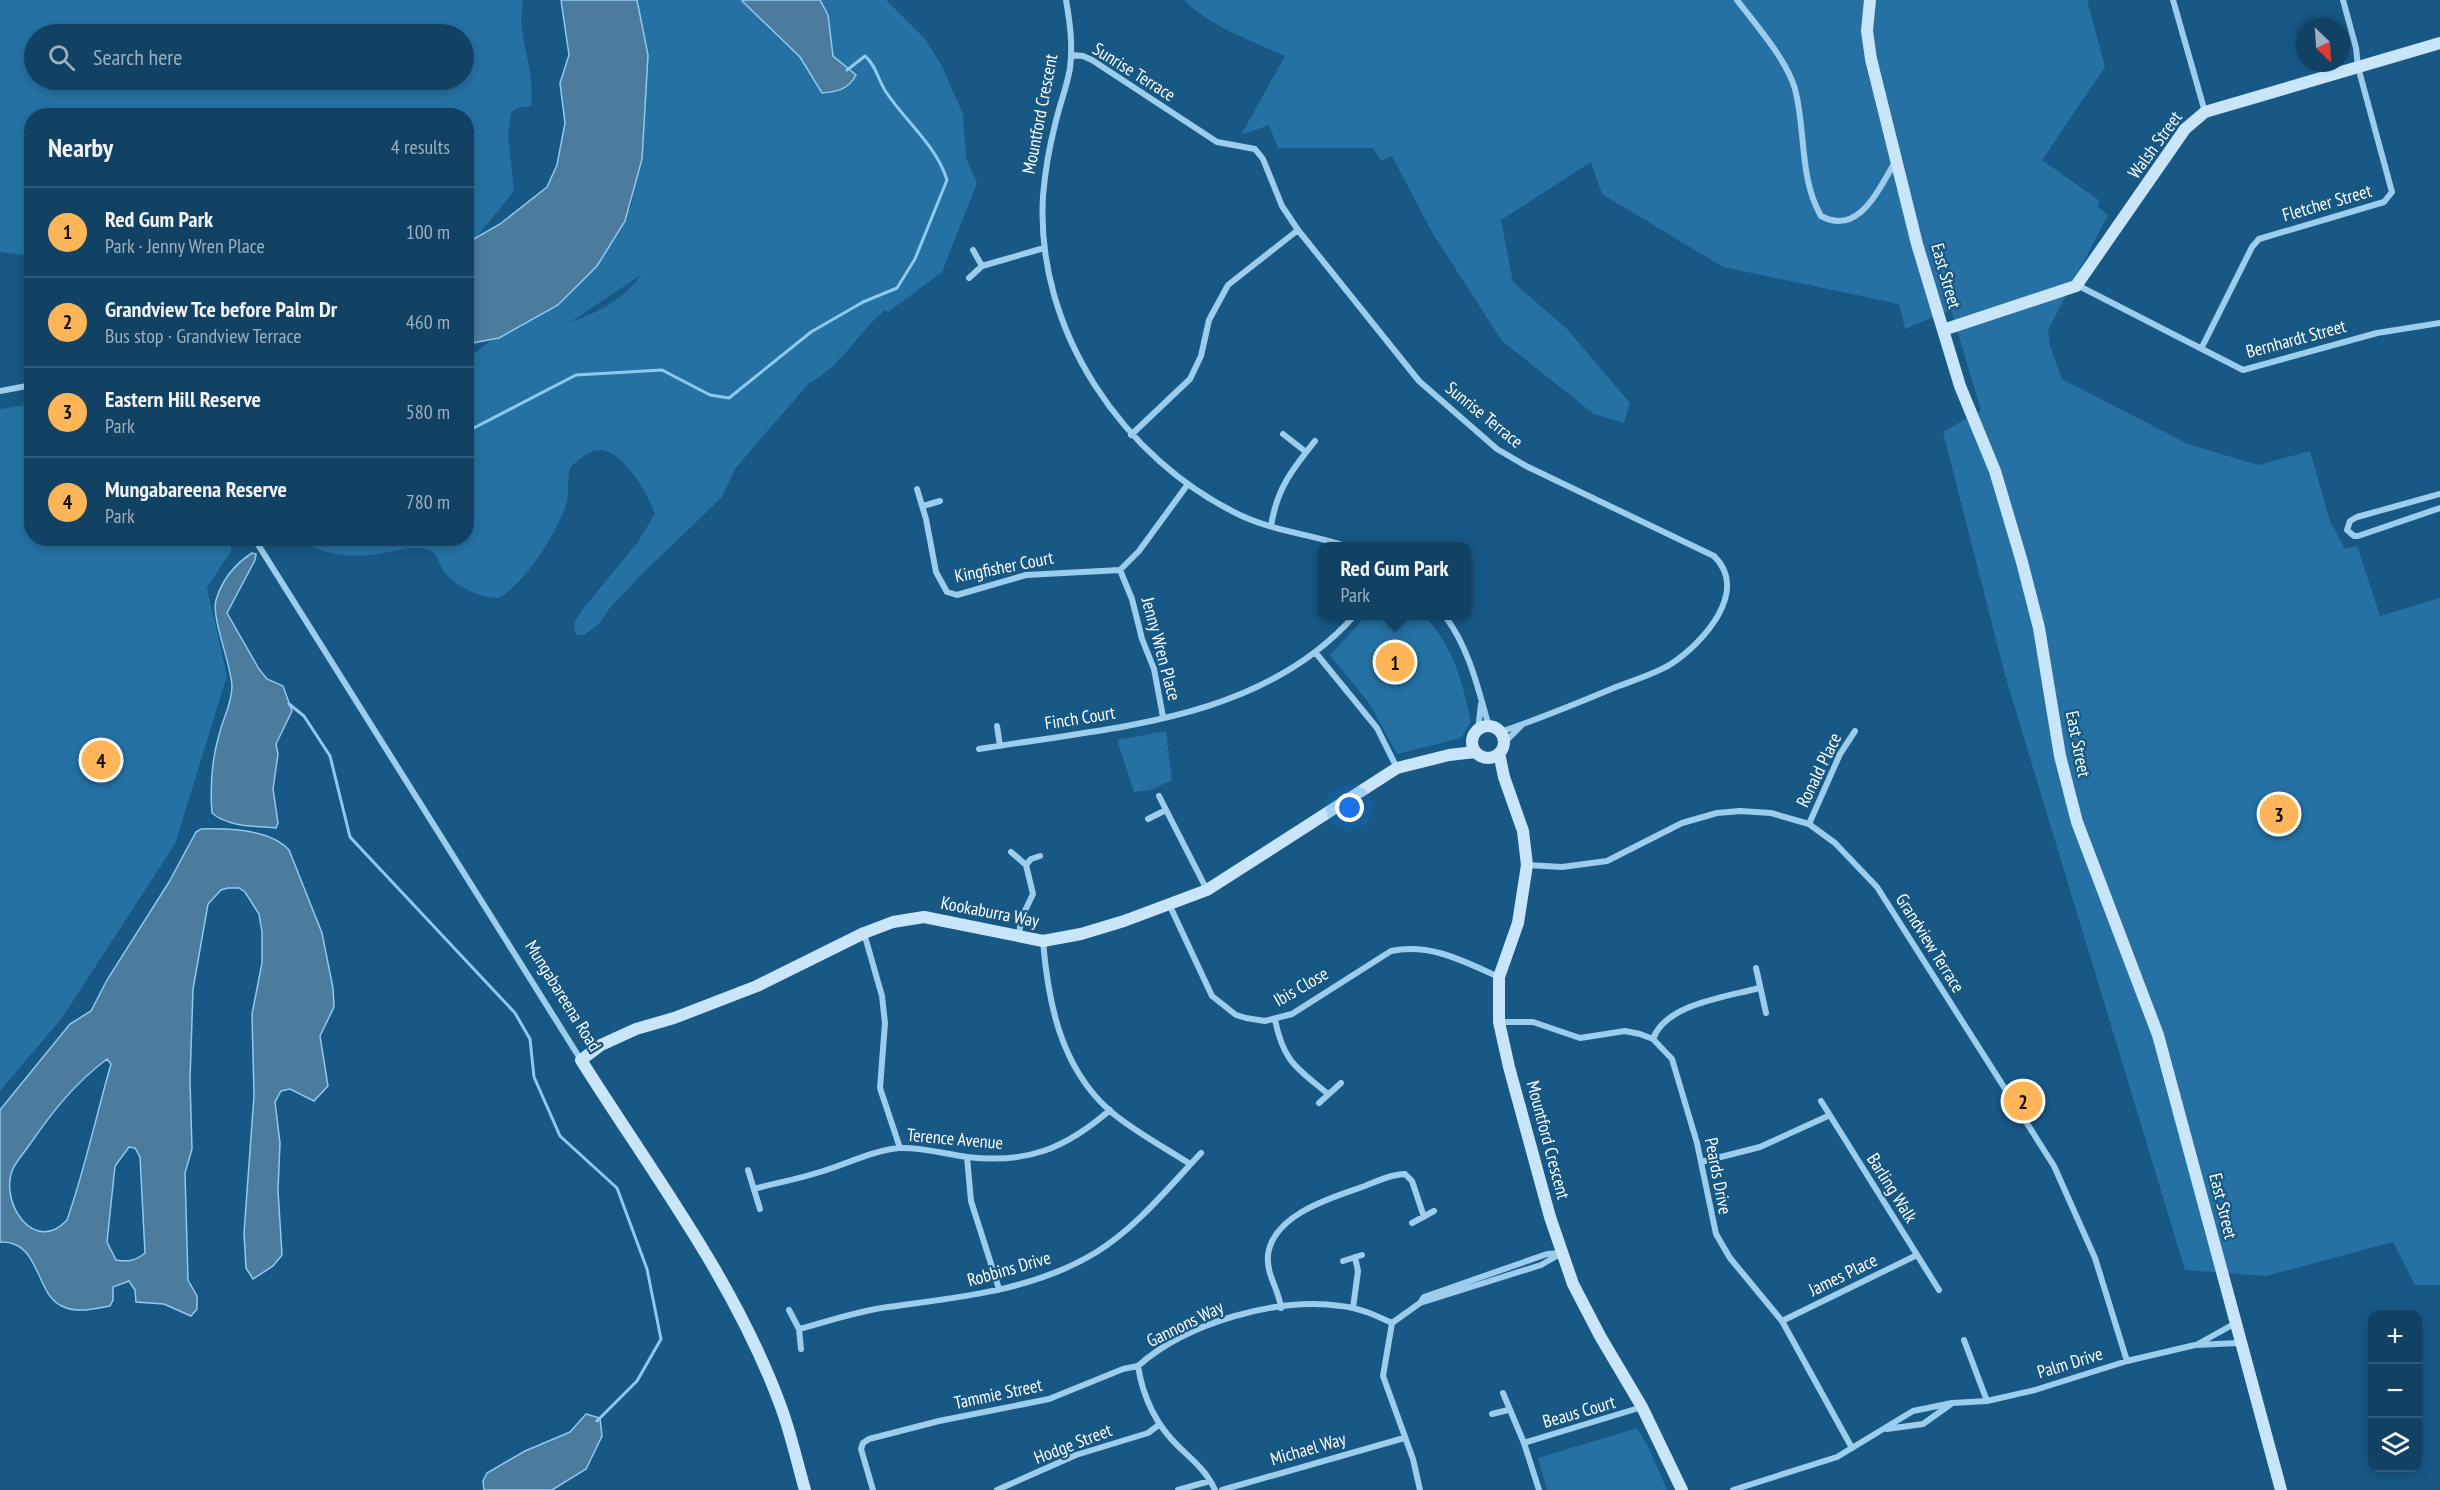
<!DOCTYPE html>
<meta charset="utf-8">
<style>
body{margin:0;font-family:"PT Sans Narrow",sans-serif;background:#1e4d6d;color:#f1f3f6}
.controls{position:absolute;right:18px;bottom:18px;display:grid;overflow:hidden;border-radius:12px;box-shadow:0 3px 9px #0003}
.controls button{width:54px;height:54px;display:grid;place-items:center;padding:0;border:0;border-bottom:2px solid #305b78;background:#114264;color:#f1f3f6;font:30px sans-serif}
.compass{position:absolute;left:2296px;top:18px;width:54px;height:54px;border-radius:50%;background:#114264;box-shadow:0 3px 9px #0003;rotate:155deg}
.you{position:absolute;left:1350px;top:808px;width:21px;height:21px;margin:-15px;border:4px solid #fff;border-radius:50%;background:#1a73e8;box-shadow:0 0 0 9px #1a73e833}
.badge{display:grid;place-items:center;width:39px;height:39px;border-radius:50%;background:#ffb558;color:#111;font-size:20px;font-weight:700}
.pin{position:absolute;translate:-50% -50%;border:3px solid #fff;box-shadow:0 2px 6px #0006}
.popup{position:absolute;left:1318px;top:542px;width:153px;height:78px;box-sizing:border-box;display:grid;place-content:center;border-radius:12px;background:#114264;filter:drop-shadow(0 2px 4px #0005);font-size:20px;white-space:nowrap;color:#9cb0bf}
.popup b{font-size:22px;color:#f1f3f6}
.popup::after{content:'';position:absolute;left:50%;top:100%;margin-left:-12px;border:12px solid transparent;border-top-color:#114264}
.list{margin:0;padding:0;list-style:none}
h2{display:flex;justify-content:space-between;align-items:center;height:78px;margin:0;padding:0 24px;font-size:26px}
h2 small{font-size:20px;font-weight:400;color:#9cb0bf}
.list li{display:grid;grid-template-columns:39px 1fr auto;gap:18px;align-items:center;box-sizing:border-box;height:90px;padding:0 24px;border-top:2px solid #305b78}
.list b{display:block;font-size:22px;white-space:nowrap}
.list p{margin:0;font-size:20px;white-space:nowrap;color:#9cb0bf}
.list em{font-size:20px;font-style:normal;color:#9cb0bf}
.icon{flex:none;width:33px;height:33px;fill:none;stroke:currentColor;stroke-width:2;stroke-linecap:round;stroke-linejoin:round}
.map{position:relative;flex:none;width:2440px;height:1490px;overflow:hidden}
.search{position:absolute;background:#114264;box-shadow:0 3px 9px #0003;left:24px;top:24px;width:450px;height:66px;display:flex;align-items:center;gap:15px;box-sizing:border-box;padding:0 21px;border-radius:33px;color:#9cb0bf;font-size:22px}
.panel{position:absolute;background:#114264;box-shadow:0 3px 9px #0003;left:24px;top:108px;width:450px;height:438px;border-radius:24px}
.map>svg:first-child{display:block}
.green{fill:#2571a3;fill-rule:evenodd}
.water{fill:#4b7b9d;stroke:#8ecaf0;stroke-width:1.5;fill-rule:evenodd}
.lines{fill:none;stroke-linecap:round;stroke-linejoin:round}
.stream{stroke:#8ecaf0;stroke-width:3}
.street{stroke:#9ccded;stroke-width:6}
.secondary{stroke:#c8e5f9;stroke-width:12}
.labels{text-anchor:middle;stroke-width:4.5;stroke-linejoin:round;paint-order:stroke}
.street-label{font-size:18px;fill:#fff;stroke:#175885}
</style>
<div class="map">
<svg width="2440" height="1490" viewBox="0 0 2440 1490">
<rect width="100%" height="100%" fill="#175885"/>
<!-- green -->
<path class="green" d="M0,0H523C522,10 521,20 522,29C525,55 535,79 531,106L517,108L511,113L508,135L514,191L476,238L467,243L466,116H32L31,256L0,252ZM34,34H464V80H34Z
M623,0H886L925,39L941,64L963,114L966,158L977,183L942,272L888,312L885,310C857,333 842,366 809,383L735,469L722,497L641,575L609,609L599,624L584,635H577L574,629L575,621L583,609L637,543L655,514C649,495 624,453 602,450C590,449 577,460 570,468C567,479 569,490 567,501C561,527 523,587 498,598C480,598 457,587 445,573C438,564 439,552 425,549C412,546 397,551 384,553C357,558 322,557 300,539L466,538L467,359L584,270L631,207L641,157ZM641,275C624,300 596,313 569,323Z
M1184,0H2087L2105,67L2042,160L2100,201L2097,206L2108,215L2048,330L2050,346L2062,379L2188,444L2258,465L2310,451L2330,521L2345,549L2357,546L2380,616L2440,598V1285H2415L2393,1242L2266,1276L2185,1270L2005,675L1943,432L1981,410L1951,310L1905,329L1899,304L1723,267L1602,194L1591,162L1501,220L1513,282L1566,328L1630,403L1624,423L1594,414L1502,341L1433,234L1392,156L1381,161L1373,148H1278L1269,125L1241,135L1285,56C1252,41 1211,27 1184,0Z
M31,404L32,538L226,539L232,549L207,588L227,676L175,844L62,1018L0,1091V409Z
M1366,616H1424C1453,645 1463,683 1471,722L1461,738L1397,754L1369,703L1330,655Z
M1166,731L1172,780L1151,790L1134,792L1117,740Z
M1637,1428L1649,1448L1667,1490H1547L1538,1458Z"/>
<!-- water -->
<path class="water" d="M561,0H637L648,55L642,159L625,221L597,266L558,305L499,338L467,344V243L500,224L547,187L557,165L565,123L560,83L569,55Z
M743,0H820L828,15L833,56L856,75C849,89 837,92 822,93L800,57L742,1Z
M252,553L256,554L255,560L227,613L259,669L267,679L283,686L292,711L276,744L278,754L273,789L278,823L276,828C255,826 228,827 212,813C210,787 212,759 219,735C223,718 232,704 232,686C231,663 211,618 216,600C222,580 235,564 252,553Z
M201,829C229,828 270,829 289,850L322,933L333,988L334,1007L320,1036L328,1086L314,1101L290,1089L281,1091L275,1102L280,1143L278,1190L282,1255L273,1266L253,1279L246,1268L244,1233L254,1096L252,1014L262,963V932L259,914L245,892L239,888H228L221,890L208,904L193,989L190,1080L192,1149L185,1173L188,1280L197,1296V1309L191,1316L164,1304L136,1302L135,1290L129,1281L113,1287V1300L110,1306C95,1309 78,1313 64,1307C34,1296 42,1240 0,1242V1110L70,1024L91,1011L107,980L169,882L196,832ZM107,1059L111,1064C96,1116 85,1169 67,1220C35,1255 0,1204 12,1171C15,1162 25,1152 30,1144C53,1111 75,1083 107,1059ZM129,1147L135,1148L140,1157L145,1253C135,1261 128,1262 116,1260L107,1242L115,1166Z
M586,1414L600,1418L602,1436L586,1469L552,1490H484L483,1481L487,1473L525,1451L570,1432Z"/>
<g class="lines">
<!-- stream -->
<path class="stream" d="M466,432L576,375L662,370L710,395L729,398L811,332L863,302L897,288L915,259L947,180C936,145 906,122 886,92C878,80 876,65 865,56L847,70
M269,544L281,538
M289,704L304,716L330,756L350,837L515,1013L530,1039L534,1077L560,1136L617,1188L647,1269L661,1339L637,1381L597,1421"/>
<!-- street -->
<path class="street" d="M1066,0C1070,23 1073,45 1070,68C1067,87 1059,106 1055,125C1049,148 1045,172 1043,196C1035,330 1123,460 1242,516C1275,531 1312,535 1346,546
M1737,0C1755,24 1787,60 1795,89C1806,131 1799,178 1821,216C1860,237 1879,187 1896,161
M2173,0L2205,112
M1071,55L1083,56L1092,60L1217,142L1255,149L1263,159L1282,206L1298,230L1419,381L1497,449L1526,466L1714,556C1750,591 1704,642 1671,664C1655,674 1634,680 1616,687C1578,703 1539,719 1500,732
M973,250L982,266
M969,278L982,266L1044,248
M2077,285L2243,370L2377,333L2440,323
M2202,347L2252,247L2259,239L2384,202L2392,192L2358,67L2356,48L2343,0
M0,391L32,385
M1283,434L1306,452
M1131,435L1190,379L1201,356L1209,320L1228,285L1298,230
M917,489L926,519L936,572L947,592L957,595L1026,575L1120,570L1139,551L1188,484
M2440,494L2357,517L2350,521L2347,530L2354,536H2358L2440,508
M923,506L940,501
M1271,526C1277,488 1292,470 1315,441
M254,538L581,1060
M1120,570L1132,599L1142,639L1154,669L1163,717
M1445,616C1469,648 1478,688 1489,727
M1315,652L1377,728L1397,768
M997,726L1000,746
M1478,730L1481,704
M1503,744L1521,726
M979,749C1110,727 1260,722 1354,616
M1159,796L1207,890
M1148,819L1166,810
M1809,824L1840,754L1855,731
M1011,852L1026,865
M1527,865L1562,867L1607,861L1682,823L1717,813L1740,811L1771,813L1809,824L1835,843L1877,887L2054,1166L2095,1258L2127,1361
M1169,904L1212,996L1236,1015L1246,1018L1265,1021L1292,1014L1391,951C1431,943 1463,961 1499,977
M864,933L882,996L885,1023L880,1088L900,1148
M1019,936L1021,919L1033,894L1026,865L1031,859L1040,856
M1043,941C1048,1003 1061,1067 1109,1110C1133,1131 1164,1147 1190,1164
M1756,968L1766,1013
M1275,1020C1284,1063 1297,1068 1328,1094
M1499,1022H1533L1580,1038L1625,1031L1640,1034L1653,1039L1672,1059L1697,1143L1716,1234L1730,1258L1782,1321L1852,1448
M1653,1039C1665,1004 1727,997 1759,988
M1821,1101L1939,1290
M1319,1103L1341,1083
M967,1157L971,1201L999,1289
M1701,1162L1760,1147L1828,1116
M748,1170L760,1209
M754,1189C776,1183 798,1179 820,1172C847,1164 871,1151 899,1148C923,1147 944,1154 967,1157C1027,1164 1065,1149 1110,1110
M1412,1223L1434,1211
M1343,1261L1362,1255
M1420,1303L1541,1265L1560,1254
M1281,1308C1279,1289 1266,1275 1268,1255C1273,1214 1333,1197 1365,1186C1377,1181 1392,1174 1405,1174L1412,1181L1424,1217
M1353,1308L1358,1271L1355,1257
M789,1310L799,1329L801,1349
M1782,1321L1917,1255
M799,1329C829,1321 858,1311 888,1307C959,1297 1032,1291 1095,1253C1137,1227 1168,1188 1201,1153
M1964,1340L1987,1401
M2198,1344L2234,1324
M1138,1366C1186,1323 1276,1297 1341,1306C1360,1308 1375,1315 1392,1323
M1138,1366C1143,1398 1155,1424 1179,1447C1193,1460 1207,1472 1215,1490
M1503,1393L1524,1443L1539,1490
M1492,1414L1508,1410
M1887,1429L1923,1424L1951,1404
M1524,1443L1642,1407
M873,1490L861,1449L863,1443L869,1439L939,1421L1049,1399L1123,1369L1138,1366
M997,1490L1076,1455L1148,1433L1160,1424
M1178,1490L1210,1481
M1222,1490L1404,1438
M1420,1490L1413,1459L1383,1376L1392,1323L1420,1303L1424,1297L1547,1254L1562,1253
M1733,1490L1837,1457L1913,1411L1952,1403L1987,1401L2035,1390L2127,1361L2195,1345L2239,1343"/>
<!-- secondary -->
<path class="secondary" d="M1870,0L1867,31L1871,59L1917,244L1943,330L1960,386L1995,471L2022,562L2039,628L2060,756L2077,822L2158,1035L2281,1490
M1943,330L2076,286L2185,129L2205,112L2440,43
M1472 742a16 16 0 1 1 32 0a16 16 0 1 1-32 0Z
M1499,753L1504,777L1523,831L1527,865L1518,923L1499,977V1022L1509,1067L1550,1217L1573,1284L1600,1336L1642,1407L1682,1490
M805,1490C797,1462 791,1434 781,1407C735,1281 652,1173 581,1060L601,1045L636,1029L674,1018L757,986L864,933L893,922L924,917L1043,941L1081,934L1124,921L1207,890L1397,768L1449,755L1475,752"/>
</g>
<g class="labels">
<!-- street labels -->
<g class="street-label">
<text transform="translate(1134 72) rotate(32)" y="6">Sunrise Terrace</text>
<text transform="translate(1040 114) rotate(-79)" y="6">Mountford Crescent</text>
<text transform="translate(2155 145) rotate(-54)" y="6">Walsh Street</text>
<text transform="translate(2327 203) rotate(-16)" y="6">Fletcher Street</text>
<text transform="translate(1946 276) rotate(74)" y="6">East Street</text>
<text transform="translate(2296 339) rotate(-15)" y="6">Bernhardt Street</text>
<text transform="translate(1484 415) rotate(39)" y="6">Sunrise Terrace</text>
<text transform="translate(1004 567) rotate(-11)" y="6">Kingfisher Court</text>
<text transform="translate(1161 649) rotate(75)" y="6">Jenny Wren Place</text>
<text transform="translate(1080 718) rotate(-9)" y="6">Finch Court</text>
<text transform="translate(2078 744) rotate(79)" y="6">East Street</text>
<text transform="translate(1819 770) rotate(-64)" y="6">Ronald Place</text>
<text transform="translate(990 912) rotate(11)" y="6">Kookaburra Way</text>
<text transform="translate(1930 943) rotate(58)" y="6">Grandview Terrace</text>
<text transform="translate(1301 987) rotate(-30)" y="6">Ibis Close</text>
<text transform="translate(563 996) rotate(58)" y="6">Mungabareena Road</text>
<text transform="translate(955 1139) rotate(5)" y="6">Terence Avenue</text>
<text transform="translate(1548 1140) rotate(75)" y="6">Mountford Crescent</text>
<text transform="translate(1718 1176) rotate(79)" y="6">Peards Drive</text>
<text transform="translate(1892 1188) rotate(58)" y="6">Barling Walk</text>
<text transform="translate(2223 1206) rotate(76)" y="6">East Street</text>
<text transform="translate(1009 1269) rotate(-16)" y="6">Robbins Drive</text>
<text transform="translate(1843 1275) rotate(-26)" y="6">James Place</text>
<text transform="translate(1185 1324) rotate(-26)" y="6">Gannons Way</text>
<text transform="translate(2070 1363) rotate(-17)" y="6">Palm Drive</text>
<text transform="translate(998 1394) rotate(-12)" y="6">Tammie Street</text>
<text transform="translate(1579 1412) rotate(-16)" y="6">Beaus Court</text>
<text transform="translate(1073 1444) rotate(-21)" y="6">Hodge Street</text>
<text transform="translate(1308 1449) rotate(-16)" y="6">Michael Way</text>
</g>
</g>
</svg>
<div class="controls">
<button>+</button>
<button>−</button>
<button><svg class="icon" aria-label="layers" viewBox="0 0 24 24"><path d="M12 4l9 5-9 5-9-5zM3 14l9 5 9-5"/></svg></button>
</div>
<svg class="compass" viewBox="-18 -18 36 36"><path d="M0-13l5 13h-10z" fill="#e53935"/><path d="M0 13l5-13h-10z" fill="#9cb0bf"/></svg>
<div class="you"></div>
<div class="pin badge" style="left:1395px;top:662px">1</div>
<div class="popup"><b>Red Gum Park</b>Park</div>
<div class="pin badge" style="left:2023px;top:1101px">2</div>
<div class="pin badge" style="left:2279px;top:814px">3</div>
<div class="pin badge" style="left:101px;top:760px">4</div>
<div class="search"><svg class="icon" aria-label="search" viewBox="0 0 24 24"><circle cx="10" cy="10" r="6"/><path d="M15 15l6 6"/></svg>Search here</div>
<section class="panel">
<h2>Nearby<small>4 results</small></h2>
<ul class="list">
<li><span class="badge">1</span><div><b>Red Gum Park</b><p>Park · Jenny Wren Place</p></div><em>100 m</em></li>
<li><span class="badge">2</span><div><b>Grandview Tce before Palm Dr</b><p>Bus stop · Grandview Terrace</p></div><em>460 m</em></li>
<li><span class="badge">3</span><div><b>Eastern Hill Reserve</b><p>Park</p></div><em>580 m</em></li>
<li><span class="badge">4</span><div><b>Mungabareena Reserve</b><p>Park</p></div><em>780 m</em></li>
</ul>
</section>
</div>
